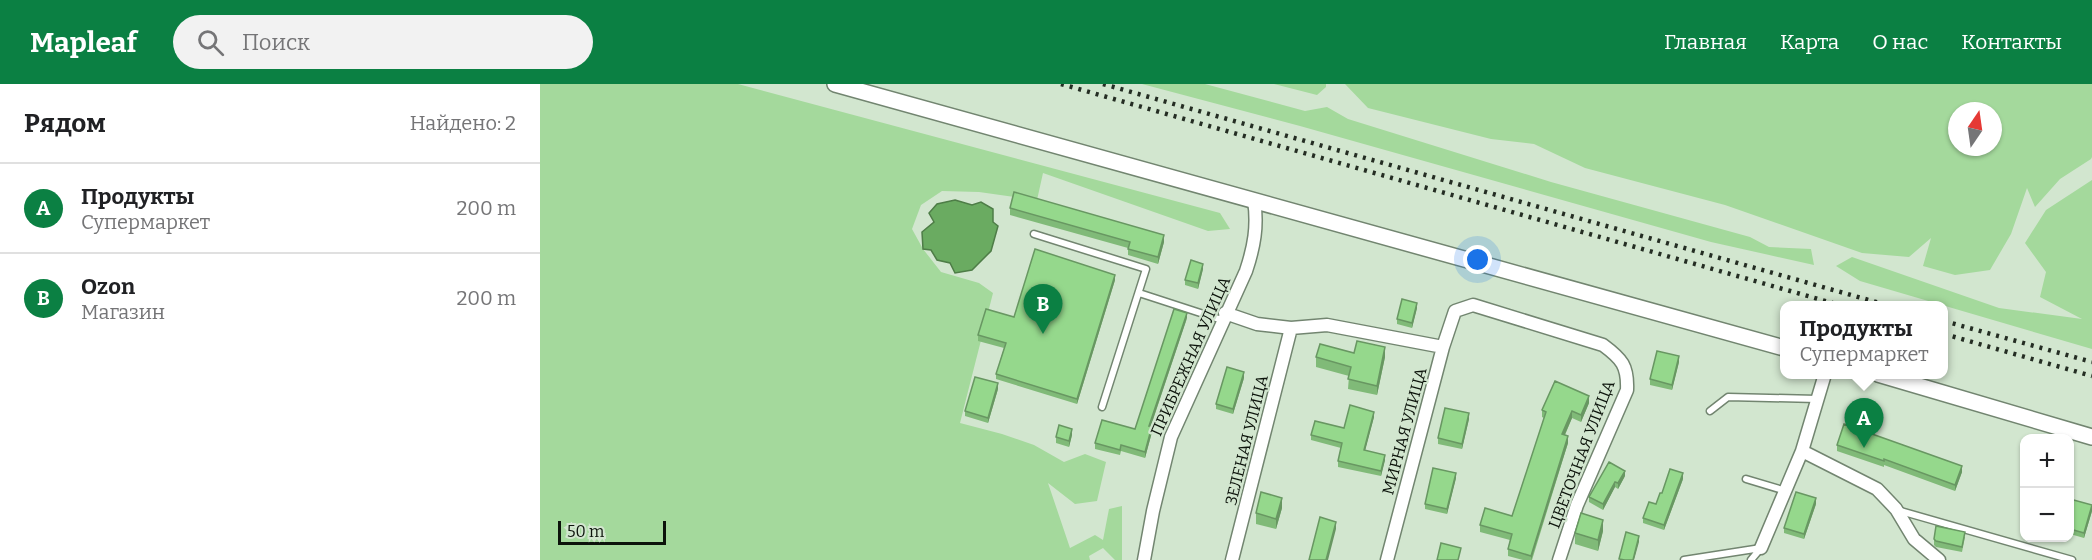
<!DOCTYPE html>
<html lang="ru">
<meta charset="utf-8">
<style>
body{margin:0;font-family:Bitter,serif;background:#f2f2f2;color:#202124}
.controls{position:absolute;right:18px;bottom:18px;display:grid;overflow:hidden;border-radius:12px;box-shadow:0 2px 4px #0004}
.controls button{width:54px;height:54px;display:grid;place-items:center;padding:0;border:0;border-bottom:2px solid #e0e0e0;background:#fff;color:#202124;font:30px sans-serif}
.compass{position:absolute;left:1408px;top:18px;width:54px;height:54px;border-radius:50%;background:#fff;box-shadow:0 2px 4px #0004;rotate:13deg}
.scale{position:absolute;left:18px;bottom:15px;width:108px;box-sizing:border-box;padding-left:6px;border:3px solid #0c130b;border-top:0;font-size:16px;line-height:21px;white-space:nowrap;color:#0c130b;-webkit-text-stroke:4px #d2e6cf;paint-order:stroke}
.you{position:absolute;left:938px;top:176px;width:21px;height:21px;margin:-15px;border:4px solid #fff;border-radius:50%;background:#1a73e8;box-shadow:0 0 0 9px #1a73e833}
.badge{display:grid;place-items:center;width:39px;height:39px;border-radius:50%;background:#0b8043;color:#fff;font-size:20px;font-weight:700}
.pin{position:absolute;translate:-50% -50px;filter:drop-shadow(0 2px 3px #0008)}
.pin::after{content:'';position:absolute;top:32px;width:21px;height:18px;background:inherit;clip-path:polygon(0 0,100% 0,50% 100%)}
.popup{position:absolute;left:1240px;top:217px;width:168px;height:78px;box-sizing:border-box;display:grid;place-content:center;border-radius:12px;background:#fff;filter:drop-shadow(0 2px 4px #0005);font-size:20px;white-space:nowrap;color:#757577}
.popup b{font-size:22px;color:#202124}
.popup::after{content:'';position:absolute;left:50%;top:100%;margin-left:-12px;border:12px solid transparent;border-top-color:#fff}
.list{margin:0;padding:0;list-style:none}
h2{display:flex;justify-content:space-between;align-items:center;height:78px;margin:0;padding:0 24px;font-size:26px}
h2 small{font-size:20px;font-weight:400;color:#757577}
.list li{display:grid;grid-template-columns:39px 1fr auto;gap:18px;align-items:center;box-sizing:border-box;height:90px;padding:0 24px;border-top:2px solid #e0e0e0}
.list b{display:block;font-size:22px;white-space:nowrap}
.list p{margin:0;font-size:20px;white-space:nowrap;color:#757577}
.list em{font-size:20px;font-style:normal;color:#757577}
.icon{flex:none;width:33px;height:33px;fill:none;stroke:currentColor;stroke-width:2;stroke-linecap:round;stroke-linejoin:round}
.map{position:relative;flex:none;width:1552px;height:476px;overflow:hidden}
header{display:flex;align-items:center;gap:36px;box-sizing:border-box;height:84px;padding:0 30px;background:#0b8043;color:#fff}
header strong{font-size:28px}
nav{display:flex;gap:33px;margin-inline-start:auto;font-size:21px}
.search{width:420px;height:54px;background:#f2f2f2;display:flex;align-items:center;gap:15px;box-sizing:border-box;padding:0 21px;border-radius:33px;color:#757577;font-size:22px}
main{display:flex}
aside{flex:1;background:#fff}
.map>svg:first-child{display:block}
.green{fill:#a4d99c;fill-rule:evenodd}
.water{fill:#6aab61;stroke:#4e7d47;stroke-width:1.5}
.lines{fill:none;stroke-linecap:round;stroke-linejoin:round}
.service-casing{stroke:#728570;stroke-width:9}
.minor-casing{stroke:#728570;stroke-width:15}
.tertiary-casing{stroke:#728570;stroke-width:18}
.service{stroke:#fff;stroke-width:6}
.minor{stroke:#fff;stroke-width:12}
.tertiary{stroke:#fff;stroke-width:15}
.rail{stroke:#242d23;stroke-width:4.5;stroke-dasharray:3 6;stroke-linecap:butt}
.wall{fill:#80ba78}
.shaded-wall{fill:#689762}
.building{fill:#95d88c;stroke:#689762;stroke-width:1.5}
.labels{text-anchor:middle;stroke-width:4.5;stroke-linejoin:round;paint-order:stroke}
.street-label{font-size:16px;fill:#0c130b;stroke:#d2e6cf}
</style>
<header>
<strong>Mapleaf</strong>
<div class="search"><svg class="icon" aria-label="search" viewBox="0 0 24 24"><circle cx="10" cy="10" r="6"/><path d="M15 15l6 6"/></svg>Поиск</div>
<nav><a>Главная</a><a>Карта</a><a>О нас</a><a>Контакты</a></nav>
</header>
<main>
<aside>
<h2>Рядом<small>Найдено: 2</small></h2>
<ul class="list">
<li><span class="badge">A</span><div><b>Продукты</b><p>Супермаркет</p></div><em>200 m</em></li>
<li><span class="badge">B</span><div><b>Ozon</b><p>Магазин</p></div><em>200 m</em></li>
</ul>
</aside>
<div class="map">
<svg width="1552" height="476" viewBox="0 0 1552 476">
<rect width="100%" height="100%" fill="#d2e6cf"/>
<!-- green -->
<path class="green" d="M0,0H198L680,129L690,145L668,147L503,89L497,116L439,108L402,107L381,121L372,145L383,165L401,188L439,199L453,209L420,339L462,350L494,361L524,378L545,370L566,378L557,417L535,420L508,399L530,464L555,451L563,456L569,425L582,422V476H575L563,464L549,472L550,476H0Z
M602,0H665L765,27L787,23L808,35L1011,98L1210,153L1229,163L1271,165L1274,181L1171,158L760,42Z
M734,0H786V3L777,11Z
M805,0H1552V73L1551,75L1520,95L1495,123L1487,104L1471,150L1450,186L1415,191L1383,182L1391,154L1369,173L1322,169L1185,121L1045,84L994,60L951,55L828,24ZM1417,27H1453V63H1417Z
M1552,96V265L1320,197L1296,182L1312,173L1459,224L1542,235L1500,213L1506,188L1485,159L1506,126Z"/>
<!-- water -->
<path class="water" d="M415,116L432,121L441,118L453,125V138L458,142L451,167L432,186L415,189L410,179L397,176L391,166L383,165L382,148L394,138L389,129L397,120Z"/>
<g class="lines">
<!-- service casing -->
<g class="service-casing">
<path id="service" d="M494,150L606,185L562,323
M599,209L682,236
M1170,327L1188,313L1277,315
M1206,395L1246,407
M1357,426L1532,476
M1144,476L1221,464
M1211,476L1221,464"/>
</g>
<!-- minor casing -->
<g class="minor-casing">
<path id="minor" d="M685,229L717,240L751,244L787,241L903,263
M1262,367L1337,405L1356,425L1374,455L1399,476
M1221,464L1262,367L1285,290
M604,476L613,427L631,353L706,187C714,163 718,142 714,116
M692,476L751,244
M847,476L903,263L915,227L933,221L1063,261C1082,275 1088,282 1087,306L1037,421L1019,476"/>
</g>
<!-- tertiary casing -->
<g class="tertiary-casing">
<path id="tertiary" d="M295,0L1244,264
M1338,290L1552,353"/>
</g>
<!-- service -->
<use href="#service" class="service"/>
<!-- minor -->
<use href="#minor" class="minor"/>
<!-- tertiary -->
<use href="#tertiary" class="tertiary"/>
<!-- rail -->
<path class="rail" d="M521,0L1303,222
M563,0L1350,222
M1404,237L1552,278
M1404,250L1552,292"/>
</g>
<!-- wall -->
<path class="wall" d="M470,124L624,158L618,180L588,171V164L470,131Z
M663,185L658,205L645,201V196Z
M575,196L537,320L456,295V290L464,264L438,257V251L474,233Z
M877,224L872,244L857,240V235Z
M647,234L611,342L612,348L605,374L581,367L580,371L555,365V359L595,345Z
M776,273H845L837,311L808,305L809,292L776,283Z
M1139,278L1132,306L1110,301V295Z
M704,294L693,330L676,325V320Z
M458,305L448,339L425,332V327Z
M1049,319L1041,338L1032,334L1025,351L1028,359L992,476H983L968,472V465L970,456L940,448V441L972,432L1004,334L1002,333V326Z
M834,333L825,366L845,376L841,392L798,383V377L801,364L771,356V351L804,344Z
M929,335L922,365L898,360V354Z
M532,351L529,363L516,359V353Z
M1297,361L1422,388L1415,407L1344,381V383L1297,367Z
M1085,392L1078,405L1075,403L1063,426L1049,418V413Z
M916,394L907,430L885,425V420Z
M1143,395L1124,446L1103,439V434L1116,420L1122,409Z
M1530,416L1552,427L1544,454L1530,450Z
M1276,420L1264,455L1244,449V444Z
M742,424L736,445L716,440V429Z
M1063,447L1058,467L1035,460V449Z
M1425,453L1422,468L1396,463L1394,461V455Z"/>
<!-- shaded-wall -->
<path class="shaded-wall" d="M624,151V158L618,180V173Z
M663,180V185L658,205V199Z
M575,191V196L537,320V315Z
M877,219V224L872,244V239Z
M647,229V234L609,347V342Z
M845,263V273L837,311V302Z
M1139,272V278L1132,306V301Z
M704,288V294L693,330V325Z
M458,299V305L448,339V334Z
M1049,312V319L1041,338V331Z
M1032,327V334L1022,357V350Z
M834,328V333L824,371V366Z
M929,329V335L922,365V360Z
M612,342V348L605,374V368Z
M532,345V351L529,363V357Z
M1028,352V359L991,476V472Z
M845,371V376L841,392V387Z
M1422,382V388L1415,407V401Z
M1085,387V392L1078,405V399Z
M916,389V394L907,430V425Z
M1143,389V395L1124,446V441Z
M1075,398V403L1063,426V420Z
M742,414V424L736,445V435Z
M1276,414V420L1264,455V450Z
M1552,421V427L1544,454V449Z
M1063,436V447L1058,467V456Z
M796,438V445L788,476H786Z
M1099,452V458L1094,476H1093Z"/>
<!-- building -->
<path class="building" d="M474,108L624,151L618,173L588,165L590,158L470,124Z
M495,165L575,191L537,315L456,290L466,259L438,251L446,225L474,233Z
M651,176L663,180L658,199L645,196Z
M862,215L877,219L872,239L857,235Z
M634,225L647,229L609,342H612L605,368L581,361L580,366L555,359L562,336L595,345Z
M817,257L845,263L837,302L808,295L811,283L776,273L780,260L814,269Z
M1117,267L1139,272L1132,301L1110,295Z
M687,283L704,288L693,325L676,320Z
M435,293L458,299L448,334L425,327Z
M1015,297L1049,312L1041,331L1032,327L1022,350L1028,352L991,472L968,465L972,450L940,441L945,424L972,432L1006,328L1002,326Z
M810,321L834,328L824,366L845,371L841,387L798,377L802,359L771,351L775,337L804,344Z
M905,324L929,329L922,360L898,354Z
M1304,340L1422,382L1415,401L1344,375V377L1297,361Z
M519,341L532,345L529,357L516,353Z
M1069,378L1085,387L1078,399L1075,398L1063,420L1049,413Z
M893,384L916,389L907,425L885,420Z
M1130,385L1143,389L1124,441L1103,434L1109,418L1116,420L1120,409H1122Z
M721,408L742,414L736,435L716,429Z
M1256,408L1276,414L1264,450L1244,444Z
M1530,415L1552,421L1544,449L1530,445Z
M1041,429L1063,436L1058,456L1035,449Z
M780,433L796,438L786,476H769Z
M1396,442L1425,448L1422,463L1396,457L1394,455Z
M1086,448L1099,452L1093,476H1085L1079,475Z
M901,459L921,464L918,476H897Z"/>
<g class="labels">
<!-- street labels -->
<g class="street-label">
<text transform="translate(650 272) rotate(-66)" y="6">ПРИБРЕЖНАЯ УЛИЦА</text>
<text transform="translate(864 347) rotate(-75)" y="6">МИРНАЯ УЛИЦА</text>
<text transform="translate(706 356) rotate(-76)" y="6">ЗЕЛЕНАЯ УЛИЦА</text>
<text transform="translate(1041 370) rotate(-69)" y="6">ЦВЕТОЧНАЯ УЛИЦА</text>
</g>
</g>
</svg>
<div class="controls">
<button>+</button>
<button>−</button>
</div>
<svg class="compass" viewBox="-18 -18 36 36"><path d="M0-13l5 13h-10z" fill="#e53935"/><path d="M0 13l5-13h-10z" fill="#757577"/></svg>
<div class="scale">50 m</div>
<div class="you"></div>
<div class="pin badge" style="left:1324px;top:364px">A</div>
<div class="popup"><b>Продукты</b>Супермаркет</div>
<div class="pin badge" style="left:503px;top:250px">B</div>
</div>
</main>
